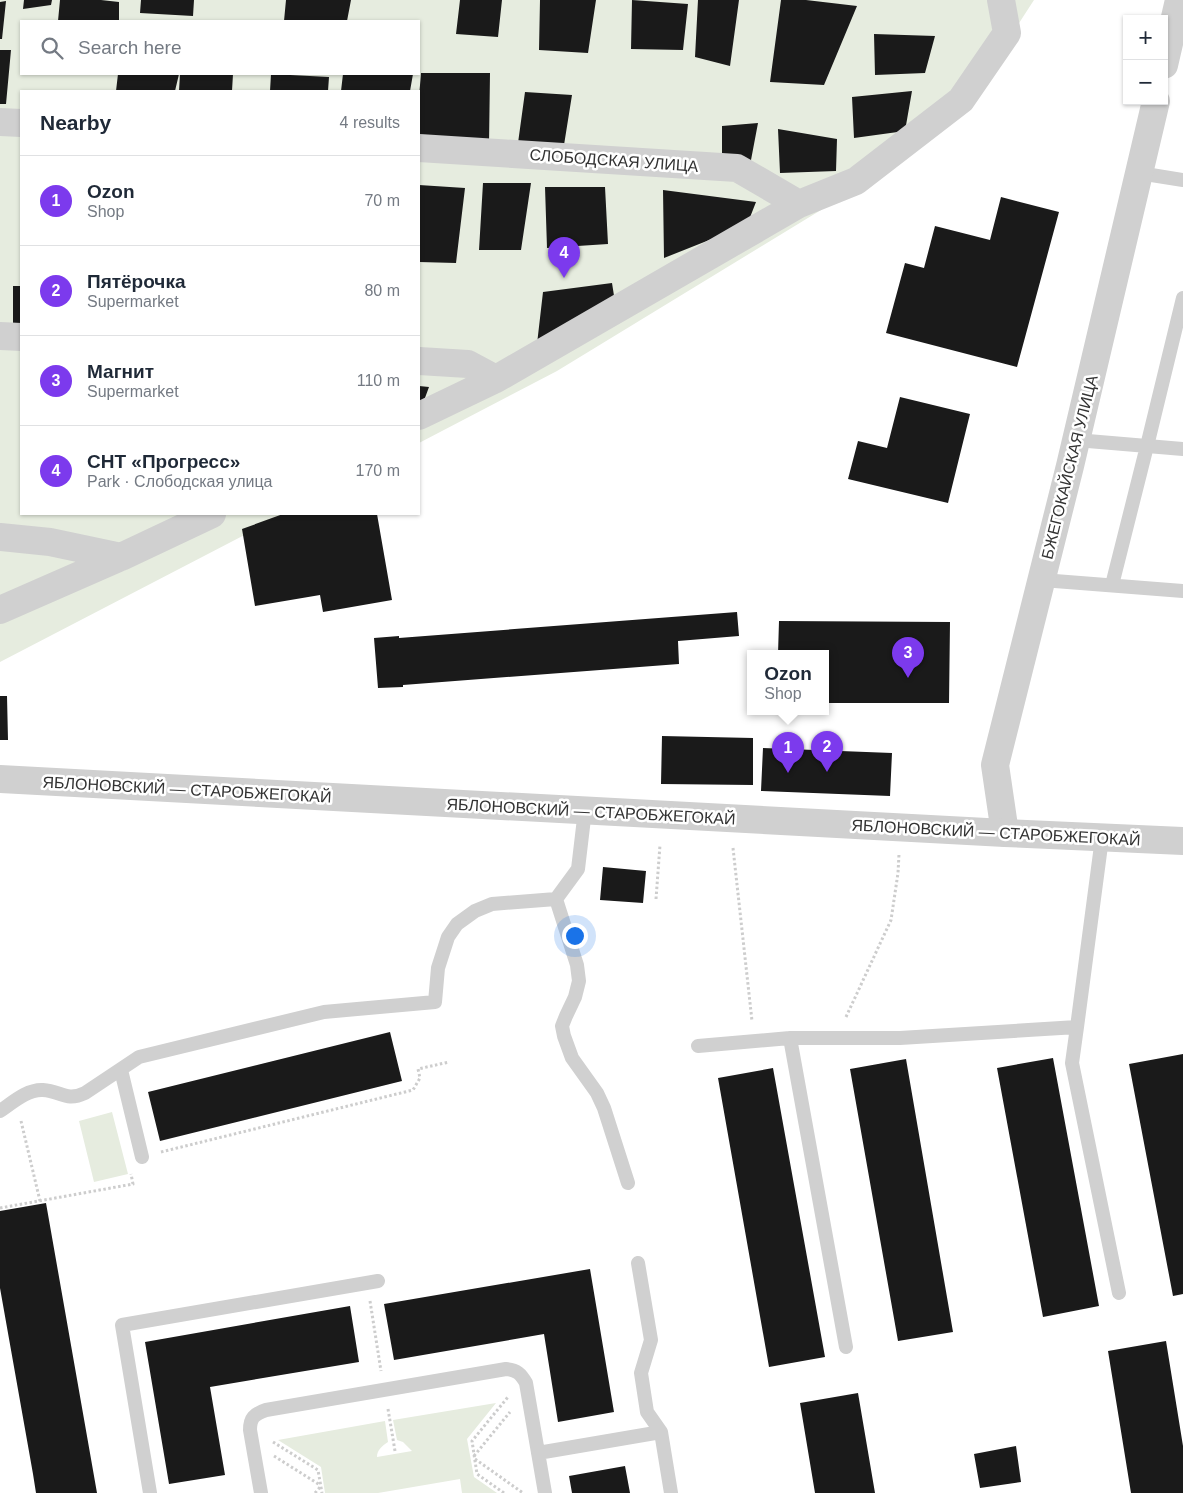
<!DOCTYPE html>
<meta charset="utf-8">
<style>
body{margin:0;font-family:Arial,sans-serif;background:#f2f2f3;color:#1f2937}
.controls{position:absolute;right:15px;top:15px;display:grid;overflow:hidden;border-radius:0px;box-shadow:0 1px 4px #0004}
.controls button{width:45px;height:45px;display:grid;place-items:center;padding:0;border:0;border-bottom:1px solid #e0e1e3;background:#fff;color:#1f2937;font:25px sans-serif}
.you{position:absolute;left:574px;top:935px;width:18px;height:18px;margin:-12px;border:4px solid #fff;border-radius:50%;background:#1a73e8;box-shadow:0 0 0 8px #1a73e833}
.badge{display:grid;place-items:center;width:32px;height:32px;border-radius:50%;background:#7c3aed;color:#fff;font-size:16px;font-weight:700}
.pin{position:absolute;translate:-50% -41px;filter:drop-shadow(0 1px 2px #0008)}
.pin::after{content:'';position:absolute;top:26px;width:18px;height:15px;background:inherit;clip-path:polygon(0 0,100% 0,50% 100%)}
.popup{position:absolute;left:747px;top:650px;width:82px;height:65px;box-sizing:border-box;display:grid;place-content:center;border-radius:0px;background:#fff;filter:drop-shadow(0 1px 4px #0005);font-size:16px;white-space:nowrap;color:#747a83}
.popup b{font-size:19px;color:#1f2937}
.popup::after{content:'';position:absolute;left:50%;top:100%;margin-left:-10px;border:10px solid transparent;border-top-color:#fff}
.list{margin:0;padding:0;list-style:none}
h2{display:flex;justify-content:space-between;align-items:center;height:65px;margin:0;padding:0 20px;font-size:21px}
h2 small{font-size:16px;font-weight:400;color:#747a83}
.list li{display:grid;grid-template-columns:32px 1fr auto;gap:15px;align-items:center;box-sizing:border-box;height:90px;padding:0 20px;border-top:1px solid #e0e1e3}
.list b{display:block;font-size:19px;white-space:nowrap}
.list p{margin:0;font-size:16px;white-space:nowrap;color:#747a83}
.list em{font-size:16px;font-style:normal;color:#747a83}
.icon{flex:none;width:28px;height:28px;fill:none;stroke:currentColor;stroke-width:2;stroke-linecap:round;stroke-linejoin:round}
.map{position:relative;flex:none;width:1183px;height:1493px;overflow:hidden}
.search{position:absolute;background:#fff;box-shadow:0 1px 4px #0004;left:20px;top:20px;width:400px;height:55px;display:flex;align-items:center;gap:12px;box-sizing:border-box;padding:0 18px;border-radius:0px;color:#747a83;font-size:19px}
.panel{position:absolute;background:#fff;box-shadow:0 1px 4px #0004;left:20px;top:90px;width:400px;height:425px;border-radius:0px}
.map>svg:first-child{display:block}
.green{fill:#e6ecdf;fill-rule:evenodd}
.building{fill:#1a1a1a}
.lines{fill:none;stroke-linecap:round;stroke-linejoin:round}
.path{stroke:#cdcdcd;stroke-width:3;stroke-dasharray:2.5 2.5;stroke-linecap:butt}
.service{stroke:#d0d0d0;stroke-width:14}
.minor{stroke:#d0d0d0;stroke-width:28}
.tertiary{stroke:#d0d0d0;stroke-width:28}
.labels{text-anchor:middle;stroke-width:5;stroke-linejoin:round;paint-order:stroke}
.street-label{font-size:16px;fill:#333;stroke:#fff}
</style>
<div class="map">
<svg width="1183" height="1493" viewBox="0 0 1183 1493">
<rect width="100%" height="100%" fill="#fff"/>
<!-- green -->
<path class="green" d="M0,0H1034L970,99L862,185L557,371L419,443V91H21V514H285L0,662ZM21,21H419V74H21Z
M112,1112L128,1174L94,1182L79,1121Z
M496,1403L467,1439L474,1477L497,1493H462L460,1479L378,1493H325L321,1467L278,1440L385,1421L388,1442C382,1446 377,1450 377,1457L412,1451L403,1442L397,1440L393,1420Z"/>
<!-- building -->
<path class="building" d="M24,0H52L51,5L23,9Z
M60,0H101L119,2V21H58Z
M141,0H194L193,16L140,13Z
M286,0H351L347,21H284Z
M460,0H502L498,37L456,34Z
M540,0H596L588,53L539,50Z
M632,0L688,4L683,50L631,49Z
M698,0H739L730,66L695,57Z
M781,0H806L857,6L824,85L770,82Z
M6,1L2,39H0V2Z
M874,34L935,36L925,73L875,75Z
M0,50H11L6,104H0Z
M421,73H490L489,144L419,140V97Z
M118,74H179L175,91H116Z
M180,74H233L232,91H179Z
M271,74L329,77L328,91H270Z
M343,74H413L410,91H341Z
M912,91L905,131L854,138L852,97Z
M525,92L572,95L564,145L518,143Z
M758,123L751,160L722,158V126Z
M778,129L837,139L836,171L780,173Z
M483,183H531L521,250H479Z
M419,185L465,188L456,263L419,262Z
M545,187H605L608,244L547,248Z
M663,190L756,202L747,225L664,258Z
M1001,197L1059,212L1017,367L886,333L905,263L924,268L935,226L990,240Z
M612,283L615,302L537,344L543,292Z
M13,286H21V324L13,323Z
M419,386L429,387L422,406H419Z
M900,397L970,414L948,503L848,479L858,441L887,448Z
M283,514H377L392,600L323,612L320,595L255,606L242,529Z
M737,612L739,636L678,641L679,664L403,685V687L378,688L374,638L399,636V638Z
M779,621L950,622L949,703H826V654H778Z
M0,696H7L8,740H0Z
M662,736L753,738V785L661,784Z
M763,748L892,753L890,796L761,791Z
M603,867L646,871L643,903L600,900Z
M390,1032L402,1081L160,1141L148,1092Z
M1183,1054V1294L1173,1296L1129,1064Z
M1053,1058L1099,1306L1043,1317L997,1068Z
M906,1059L953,1332L898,1341L850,1069Z
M773,1068L825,1357L769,1367L718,1078Z
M46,1203L97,1493H36L33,1474L0,1288V1211Z
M590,1269L614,1412L558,1422L544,1334L394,1360L384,1304Z
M350,1306L359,1362L210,1387L225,1475L169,1484L145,1342Z
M1166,1341L1183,1446V1493H1131L1108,1351Z
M858,1393L875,1493H815L800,1403Z
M1016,1446L1021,1482L980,1488L974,1454Z
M625,1466L630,1493H572L569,1476Z"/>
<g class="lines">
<!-- path -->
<path class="path" d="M733,848L752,1021
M656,899L660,845
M846,1017L891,920L898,873L899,854
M21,1121L40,1201
M161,1152L413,1090L420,1078L418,1069L449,1062
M0,1208L133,1184L131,1174
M370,1301L381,1371
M388,1409L395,1451
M273,1442L318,1470L322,1493
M274,1456L320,1485
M474,1456L510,1412
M475,1459L523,1493
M315,1493L321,1486
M504,1493L477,1474L472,1441L508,1397"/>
<!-- service -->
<path class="service" d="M1139,173L1183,180
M1076,440L1183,449
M1042,580L1183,591
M1112,585L1147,446L1183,298
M585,810L578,869L556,899L577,965L579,981L575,997L566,1016L562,1026L564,1036L572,1058L597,1093L604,1108L628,1183
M1077,1027L1072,1063L1119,1293
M790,1038L846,1347
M698,1046L790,1038H900L1077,1027L1102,838
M121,1070L142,1157
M0,1111C12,1103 27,1089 43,1090C61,1091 66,1102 85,1093L139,1057L324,1012L435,1002L438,968L448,937L457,924L475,911L492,904L556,899
M638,1263L651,1340L641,1373L647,1412L661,1432L671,1493
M538,1453L661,1432
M150,1493L122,1325L378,1281
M261,1493L250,1430C250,1418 254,1414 266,1410L506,1369C517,1370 521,1374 526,1383L545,1493"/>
<!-- minor -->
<path class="minor" d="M1164,65L1179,0
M0,122L21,123
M419,148L737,168L799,204
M0,336L21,337
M419,361L468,364L496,379
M419,416L496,379L799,204L856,181L961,100L1007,33L1001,0
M0,537L50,542L121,557
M0,610L121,557L212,514
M1005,833L995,765L1070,466L1156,101"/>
<!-- tertiary -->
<path class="tertiary" d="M0,779L1005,833L1183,841"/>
</g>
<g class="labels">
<!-- street labels -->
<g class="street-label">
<text transform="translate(614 160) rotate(4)" y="6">СЛОБОДСКАЯ УЛИЦА</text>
<text transform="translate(1069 467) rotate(-76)" y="6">БЖЕГОКАЙСКАЯ УЛИЦА</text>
<text transform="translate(187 789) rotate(3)" y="6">ЯБЛОНОВСКИЙ — СТАРОБЖЕГОКАЙ</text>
<text transform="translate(591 811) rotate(3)" y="6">ЯБЛОНОВСКИЙ — СТАРОБЖЕГОКАЙ</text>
<text transform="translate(996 832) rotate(3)" y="6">ЯБЛОНОВСКИЙ — СТАРОБЖЕГОКАЙ</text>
</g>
</g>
</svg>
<div class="controls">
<button>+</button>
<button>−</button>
</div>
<div class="you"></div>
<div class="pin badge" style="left:788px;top:773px">1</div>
<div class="popup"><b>Ozon</b>Shop</div>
<div class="pin badge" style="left:827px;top:772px">2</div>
<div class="pin badge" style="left:908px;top:678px">3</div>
<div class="pin badge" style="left:564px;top:278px">4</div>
<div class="search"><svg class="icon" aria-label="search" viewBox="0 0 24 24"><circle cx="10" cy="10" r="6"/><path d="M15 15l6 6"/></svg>Search here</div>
<section class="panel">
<h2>Nearby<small>4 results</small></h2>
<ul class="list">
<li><span class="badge">1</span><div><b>Ozon</b><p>Shop</p></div><em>70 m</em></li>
<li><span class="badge">2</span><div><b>Пятёрочка</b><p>Supermarket</p></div><em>80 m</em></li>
<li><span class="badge">3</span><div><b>Магнит</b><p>Supermarket</p></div><em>110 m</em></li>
<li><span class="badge">4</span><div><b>СНТ «Прогресс»</b><p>Park · Слободская улица</p></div><em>170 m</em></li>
</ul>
</section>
</div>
